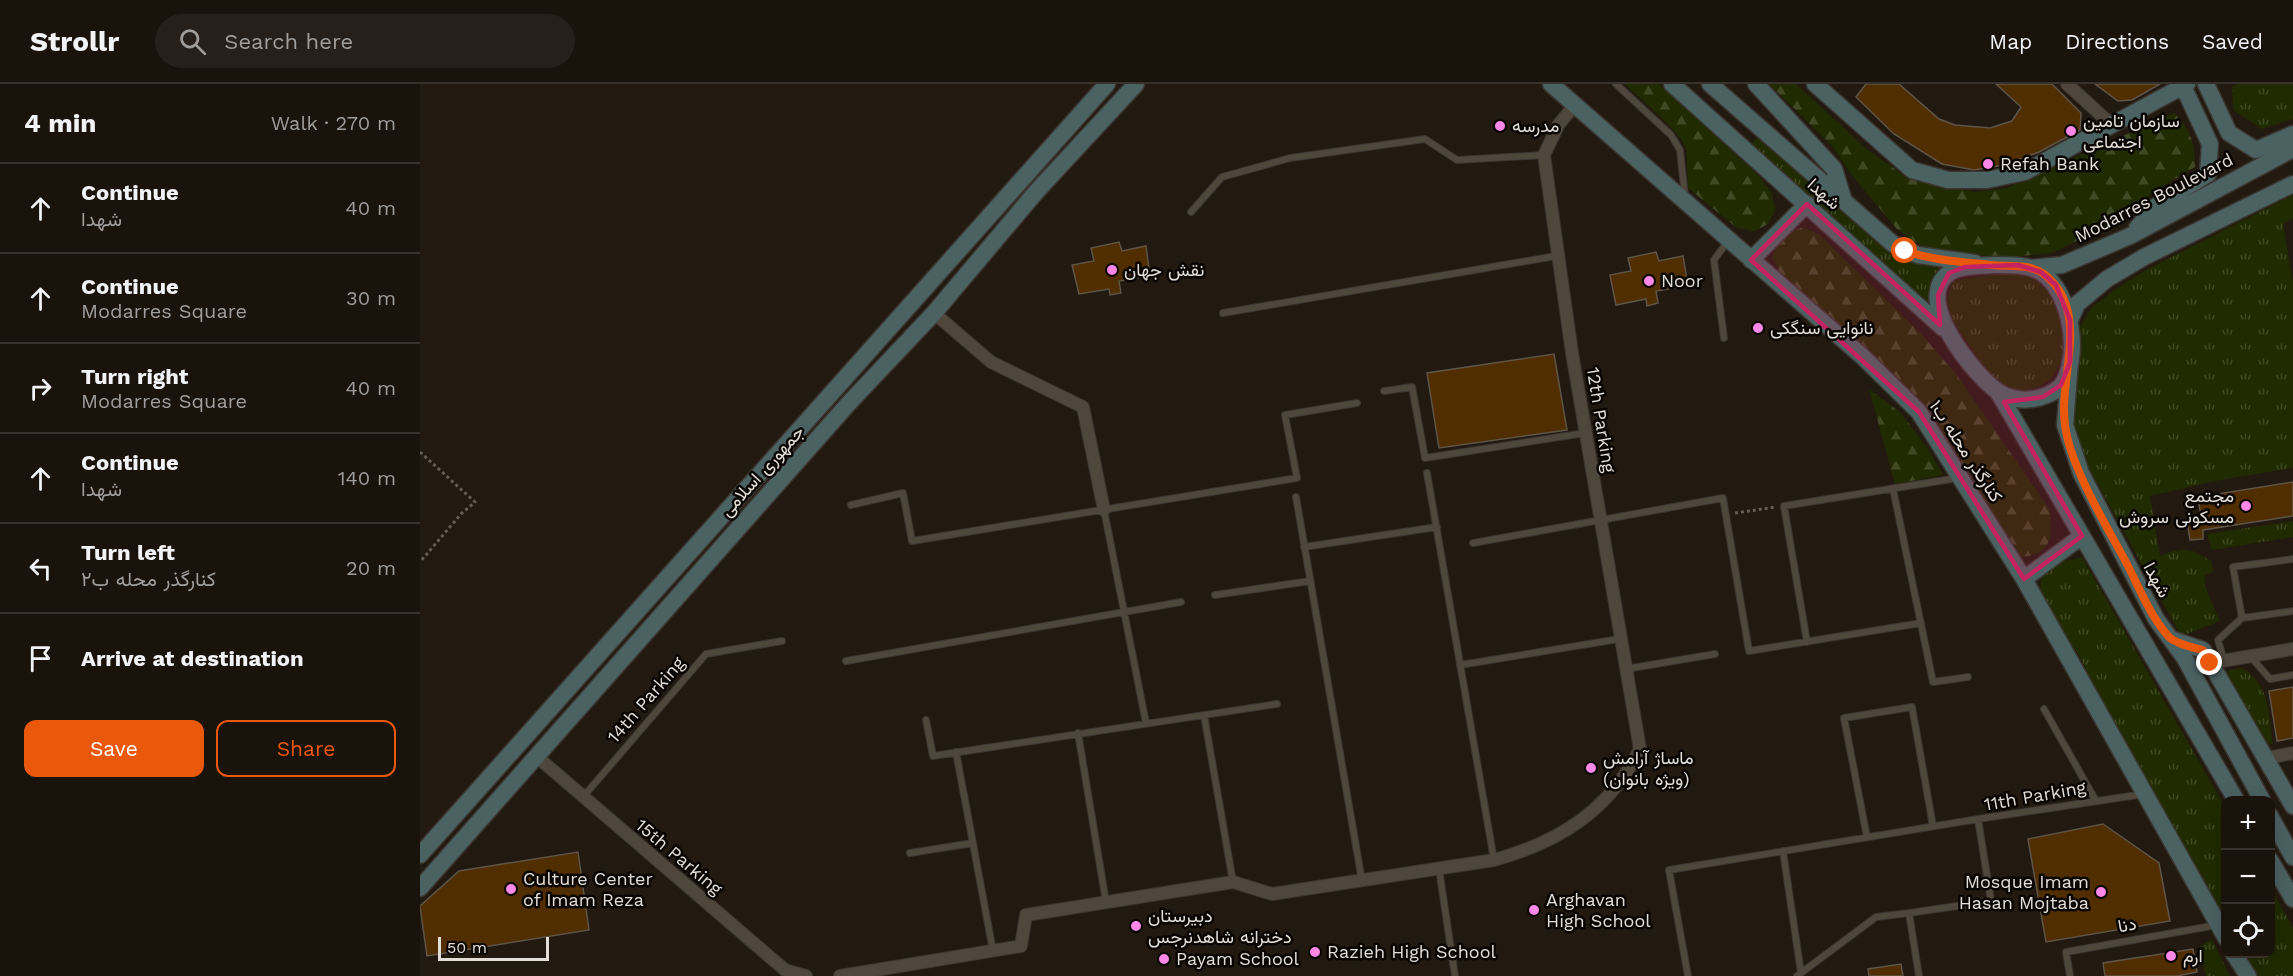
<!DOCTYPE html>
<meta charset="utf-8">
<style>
body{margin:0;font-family:"Work Sans",Vazirmatn,sans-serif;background:#27201a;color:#f1f3f6}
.controls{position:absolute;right:18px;bottom:18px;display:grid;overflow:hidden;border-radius:12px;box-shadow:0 6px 24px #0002}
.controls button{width:54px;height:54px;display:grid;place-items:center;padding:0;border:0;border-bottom:2px solid #38322d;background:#1a130c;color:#f1f3f6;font:30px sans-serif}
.scale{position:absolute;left:18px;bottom:15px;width:111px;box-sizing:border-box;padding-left:6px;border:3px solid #e3ddd7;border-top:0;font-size:16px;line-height:21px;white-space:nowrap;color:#e3ddd7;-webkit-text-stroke:4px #080503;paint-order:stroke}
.stop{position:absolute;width:18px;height:18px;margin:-14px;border:4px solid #ea580c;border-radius:50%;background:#fff}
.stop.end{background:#ea580c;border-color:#fff;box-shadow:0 2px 6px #0008}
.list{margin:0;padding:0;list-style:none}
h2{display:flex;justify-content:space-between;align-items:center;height:78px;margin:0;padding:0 24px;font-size:26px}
h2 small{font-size:20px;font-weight:400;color:#9f9e9d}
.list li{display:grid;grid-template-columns:39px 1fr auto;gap:18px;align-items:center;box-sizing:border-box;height:90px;padding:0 24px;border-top:2px solid #38322d}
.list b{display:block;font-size:22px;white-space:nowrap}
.list p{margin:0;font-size:20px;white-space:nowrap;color:#9f9e9d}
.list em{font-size:20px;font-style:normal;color:#9f9e9d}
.actions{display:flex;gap:12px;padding:18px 24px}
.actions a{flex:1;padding:14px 0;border:2px solid #ea580c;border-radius:12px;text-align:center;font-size:21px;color:#ea580c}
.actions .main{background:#ea580c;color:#fff}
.icon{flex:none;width:33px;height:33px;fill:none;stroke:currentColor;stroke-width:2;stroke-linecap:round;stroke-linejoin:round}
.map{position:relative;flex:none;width:1873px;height:892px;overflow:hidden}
header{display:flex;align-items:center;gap:36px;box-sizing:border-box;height:84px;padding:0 30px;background:#1a130c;border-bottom:2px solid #38322d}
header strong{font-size:28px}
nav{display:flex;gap:33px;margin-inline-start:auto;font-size:21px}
.search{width:420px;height:54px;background:#27201a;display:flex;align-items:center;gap:15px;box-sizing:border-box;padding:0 21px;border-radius:33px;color:#9f9e9d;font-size:22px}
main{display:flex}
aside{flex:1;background:#1a130c}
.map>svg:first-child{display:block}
.grass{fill:url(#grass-tufts)}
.forest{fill:url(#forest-firs)}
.building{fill:#502e00;stroke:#5e544a;stroke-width:1.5}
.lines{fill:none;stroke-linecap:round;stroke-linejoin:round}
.lane-casing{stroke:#3b3530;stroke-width:8}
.street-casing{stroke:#3b3530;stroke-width:14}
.secondary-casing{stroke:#3b3530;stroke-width:19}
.path{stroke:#665e56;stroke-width:3;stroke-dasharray:3 3;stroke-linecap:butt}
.lane{stroke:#50473c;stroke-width:6}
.street{stroke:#50473c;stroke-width:12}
.secondary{stroke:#4b6262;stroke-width:16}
.route{stroke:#ea580c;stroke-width:8}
.marked{fill:#c42261;fill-opacity:0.2;stroke:#c42261;stroke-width:4.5;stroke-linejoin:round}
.poi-dot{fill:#fb87e6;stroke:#080503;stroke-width:2}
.labels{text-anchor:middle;stroke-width:5;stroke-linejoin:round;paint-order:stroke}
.poi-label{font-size:18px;fill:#e3ddd7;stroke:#080503;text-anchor:start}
.street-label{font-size:18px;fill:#e3ddd7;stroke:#080503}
</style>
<header>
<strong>Strollr</strong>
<div class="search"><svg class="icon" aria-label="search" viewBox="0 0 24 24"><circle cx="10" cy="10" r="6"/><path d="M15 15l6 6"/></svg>Search here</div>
<nav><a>Map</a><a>Directions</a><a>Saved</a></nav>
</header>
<main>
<aside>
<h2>4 min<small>Walk · 270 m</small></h2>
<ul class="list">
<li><svg class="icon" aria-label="ahead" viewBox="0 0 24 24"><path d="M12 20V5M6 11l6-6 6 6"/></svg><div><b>Continue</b><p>شهدا</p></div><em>40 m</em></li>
<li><svg class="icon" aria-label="ahead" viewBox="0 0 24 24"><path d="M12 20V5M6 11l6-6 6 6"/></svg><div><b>Continue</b><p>Modarres Square</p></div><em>30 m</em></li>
<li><svg class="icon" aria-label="right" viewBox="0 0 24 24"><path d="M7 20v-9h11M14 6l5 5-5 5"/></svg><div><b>Turn right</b><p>Modarres Square</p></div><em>40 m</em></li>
<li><svg class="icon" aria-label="ahead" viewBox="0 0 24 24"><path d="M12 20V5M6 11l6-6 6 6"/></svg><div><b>Continue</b><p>شهدا</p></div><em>140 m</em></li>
<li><svg class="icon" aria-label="left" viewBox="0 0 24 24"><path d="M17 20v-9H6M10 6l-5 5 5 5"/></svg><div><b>Turn left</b><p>کنارگذر محله ب۲</p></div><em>20 m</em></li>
<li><svg class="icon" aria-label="arrive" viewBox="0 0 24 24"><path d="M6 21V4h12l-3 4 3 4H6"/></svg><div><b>Arrive at destination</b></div></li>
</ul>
<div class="actions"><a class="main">Save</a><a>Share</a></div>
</aside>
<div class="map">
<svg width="1873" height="892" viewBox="0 0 1873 892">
<defs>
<pattern id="grass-tufts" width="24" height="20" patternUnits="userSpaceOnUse" patternTransform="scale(1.5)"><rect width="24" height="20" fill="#202b00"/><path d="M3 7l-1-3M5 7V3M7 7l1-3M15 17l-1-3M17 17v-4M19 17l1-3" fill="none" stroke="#404924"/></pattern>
<pattern id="forest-firs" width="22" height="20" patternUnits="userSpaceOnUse" patternTransform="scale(1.5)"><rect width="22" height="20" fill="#202b00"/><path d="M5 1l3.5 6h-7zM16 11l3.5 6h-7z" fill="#404924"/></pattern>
</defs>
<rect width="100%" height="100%" fill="#221910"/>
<!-- grass -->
<path class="grass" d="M1818,0H1873V35L1842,45L1813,26L1812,2Z
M1339,51L1474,170L1497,178L1524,181C1510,192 1509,203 1508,221L1331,60Z
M1873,111V134L1863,140L1873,200V384L1795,397L1730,412L1740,472C1764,462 1771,464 1791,477L1793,488L1785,491V503L1800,537L1761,552L1668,382L1652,338L1658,247L1671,224L1697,204L1726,186Z
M1581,189C1589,190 1600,190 1608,193C1649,209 1661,296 1610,305C1600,307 1592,306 1584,300C1568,291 1555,269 1545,255C1531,237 1521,218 1534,197Z
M1873,437V453L1792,466L1787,450Z
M1662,473L1805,723V840L1728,706L1659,571L1619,514L1622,490L1637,479Z
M1822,584C1851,601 1848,630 1853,660L1846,659L1804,595L1809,586Z
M1851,804L1873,844V892H1836L1823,870H1850Z
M1792,855L1810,892H1786L1779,863Z"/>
<!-- forest -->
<path class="forest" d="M1205,0H1239L1338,91L1352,109L1355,126L1348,140L1335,147L1317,144L1268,104C1267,91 1268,78 1266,65C1263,50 1219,14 1205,0Z
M1349,0H1376L1448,66L1488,94L1554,108L1587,104L1754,29C1771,45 1775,59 1775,83L1736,106L1702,134L1632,169L1592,173L1551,171L1503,163L1477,145L1431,90L1412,62Z
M1383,143L1400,151L1503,252L1536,290L1630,426C1633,454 1632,471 1599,473L1586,458L1513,336L1363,194L1352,174C1357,157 1367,149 1383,143Z
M1449,305L1481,329L1509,366L1523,391L1475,400Z"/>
<!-- building -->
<path class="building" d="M1446,0H1479L1519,35L1535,41L1570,44L1592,37L1601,23L1576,0H1632L1661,29L1660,46L1619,68L1584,81L1554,86L1522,80L1474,50L1436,13Z
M1675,0H1740L1712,16L1698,17Z
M699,158L702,167L726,162L730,192L699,197L701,209L690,211L689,205L659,210L652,181L674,177L671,164Z
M1236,168L1239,177L1263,172L1268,202L1236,207L1238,219L1227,222L1226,215L1196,221L1190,191L1211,187L1208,174Z
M1134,270L1147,346L1019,364L1007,289Z
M1873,398V432L1783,446V455L1770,456L1767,436L1781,433L1778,413Z
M1873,603V654L1857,657L1849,607Z
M1683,740L1739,779L1750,837L1626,858L1608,755Z
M158,768L169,846L7,872L0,822L39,787Z
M1773,865L1777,888L1757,892H1685L1683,879Z
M1481,880L1483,892H1449L1448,885Z"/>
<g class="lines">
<!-- lane casing -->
<g class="lane-casing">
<path id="lane" d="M1196,0L1251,51L1260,66L1265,113
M771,128L802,93L870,74L1005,55L1037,76L1124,71
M803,229L1136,172
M1304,254L1294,176L1308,157
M964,307L992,303L1005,374L1165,349
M1007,389L1074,776
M1473,405L1513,598L1548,593
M876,413L942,797
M431,421L483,409L492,457L877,394L865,331L937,319
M684,426L726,639
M1053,459L1303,414L1329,567L1501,539
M884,463L1017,443
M795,511L890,497
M1822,534L1873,527
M1387,558L1364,422L1538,394
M1831,573L1850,595L1873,591
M426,577L761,518
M1804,577L1798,556L1822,534L1813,483L1873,475
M1040,581L1199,555
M1206,585L1295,570
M1624,625L1676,717
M784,631L813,798
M506,636L513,672L857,620
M658,649L686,818
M536,668L573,867
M163,713L286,570L362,557
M1447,753L1424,634L1492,623L1513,742
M1363,767L1381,889
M490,769L553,759
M1019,785L1035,892
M1268,892L1249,786L1558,735
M1377,892L1456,833L1489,829
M1499,892L1489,829L1571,817L1558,735L1724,710
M1650,892L1646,868L1797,841"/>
</g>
<!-- street casing -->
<g class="street-casing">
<path id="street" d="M1647,0L1693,42
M514,229L571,278L663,323L684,426
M1790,579L1873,565
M115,671L365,886L386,892
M1847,674L1873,669
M420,892L601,862L606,831L813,798L852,810L1074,776C1139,758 1189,727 1220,665L1152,269L1124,71L1139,40L1155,21"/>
</g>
<!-- secondary casing -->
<g class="secondary-casing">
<path id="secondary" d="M1131,0L1443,273L1499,328L1604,495L1806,854
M1252,0L1523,244
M1290,0L1473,160L1498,171L1555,179
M1336,0L1414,85L1424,117
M1395,0L1492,86L1528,96H1567L1605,88L1767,0
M1786,0L1809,49L1836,66L1873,50
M1717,144L1735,123L1788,90L1790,60L1763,2
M1331,176L1387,120
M1573,181C1589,181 1608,180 1622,189C1651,208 1662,274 1641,302C1634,309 1622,314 1612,315C1601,317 1587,314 1577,307C1554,290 1492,216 1529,189C1540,181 1560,182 1573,181Z
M1611,184L1642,181L1710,152L1873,65
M1650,236L1657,220L1687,195L1724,173L1873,100
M1650,278L1645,341L1661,389L1736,535L1764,573L1842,716
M1578,308L1816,716
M1604,495L1662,452
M1751,555L1783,566L1873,722
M1850,732L1873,773
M0,771L687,0
M1850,776L1873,815
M0,804L429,319L514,229L616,108L716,0
M1814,870L1828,892"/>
</g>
<!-- path -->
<path class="path" d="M0,368L55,418L41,430L0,478
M1315,429L1356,423"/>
<!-- lane -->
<use href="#lane" class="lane"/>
<!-- street -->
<use href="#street" class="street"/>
<!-- secondary -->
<use href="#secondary" class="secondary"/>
</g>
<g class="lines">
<!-- route -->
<path class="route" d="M1485,167C1512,176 1542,178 1571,181C1588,183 1609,179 1624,190C1672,228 1638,291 1645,341C1650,383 1688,444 1708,482C1720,506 1731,533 1749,553C1756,560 1773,563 1783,566L1790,579"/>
</g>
<!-- marked area -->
<path class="marked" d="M1387,120L1520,241L1518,211L1529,189L1545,183L1598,181L1621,188L1636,201L1650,236V278L1641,301L1623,313L1584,318L1662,452L1604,495L1499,328L1331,176Z"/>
<!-- markers -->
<g class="poi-dot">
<circle cx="1080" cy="42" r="6"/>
<circle cx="1651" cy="47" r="6"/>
<circle cx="1568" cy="80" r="6"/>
<circle cx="692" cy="186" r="6"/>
<circle cx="1229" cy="197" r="6"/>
<circle cx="1338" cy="244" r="6"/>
<circle cx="1826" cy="422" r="6"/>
<circle cx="1171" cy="684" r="6"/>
<circle cx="91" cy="805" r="6"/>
<circle cx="1681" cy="808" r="6"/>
<circle cx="1114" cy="826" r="6"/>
<circle cx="716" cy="842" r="6"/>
<circle cx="895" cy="868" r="6"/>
<circle cx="1751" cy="872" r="6"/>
<circle cx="744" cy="875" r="6"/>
</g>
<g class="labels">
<!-- poi labels -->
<g class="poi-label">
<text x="1663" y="43">سازمان تامین<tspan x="1663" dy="21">اجتماعی</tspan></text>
<text x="1092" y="48">مدرسه</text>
<text x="1580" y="86">Refah Bank</text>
<text x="704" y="192">نقش جهان</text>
<text x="1241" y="203">Noor</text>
<text x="1350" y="250">نانوایی سنگکی</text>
<text x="1814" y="418" text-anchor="end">مجتمع<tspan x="1814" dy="21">مسکونی سروش</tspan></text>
<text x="1183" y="680">ماساژ آرامش<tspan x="1183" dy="21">(ویژه بانوان)</tspan></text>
<text x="103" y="801">Culture Center<tspan x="103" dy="21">of Imam Reza</tspan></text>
<text x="1669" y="804" text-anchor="end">Mosque Imam<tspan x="1669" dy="21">Hasan Mojtaba</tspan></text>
<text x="1126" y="822">Arghavan<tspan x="1126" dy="21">High School</tspan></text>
<text x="728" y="838">دبیرستان<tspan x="728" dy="21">دخترانه شاهدنرجس</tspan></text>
<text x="907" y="874">Razieh High School</text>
<text x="1763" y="878">ارم</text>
<text x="756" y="881">Payam School</text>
</g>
<!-- street labels -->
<g class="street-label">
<text transform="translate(1404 110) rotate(42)" y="6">شهدا</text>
<text transform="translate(1734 114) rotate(-27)" y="6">Modarres Boulevard</text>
<text transform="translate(1181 336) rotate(81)" y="6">12th Parking</text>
<text transform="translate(1546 367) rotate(57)" y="6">کنارگذر محله ب۱</text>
<text transform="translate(342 387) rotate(-48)" y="6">جمهوری اسلامی</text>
<text transform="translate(1737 496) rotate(62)" y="6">شهدا</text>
<text transform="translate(226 616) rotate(-49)" y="6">14th Parking</text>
<text transform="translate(1615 712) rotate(-10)" y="6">11th Parking</text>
<text transform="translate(259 773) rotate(40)" y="6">15th Parking</text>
<text transform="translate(1707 841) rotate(-10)" y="6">دنا</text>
</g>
</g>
</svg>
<div class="controls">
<button>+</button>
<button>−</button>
<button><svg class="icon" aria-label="locate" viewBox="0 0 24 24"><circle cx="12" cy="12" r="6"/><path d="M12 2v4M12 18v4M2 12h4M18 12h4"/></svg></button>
</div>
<div class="scale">50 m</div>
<div class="stop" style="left:1485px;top:167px"></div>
<div class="stop end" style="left:1790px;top:579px"></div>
</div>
</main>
